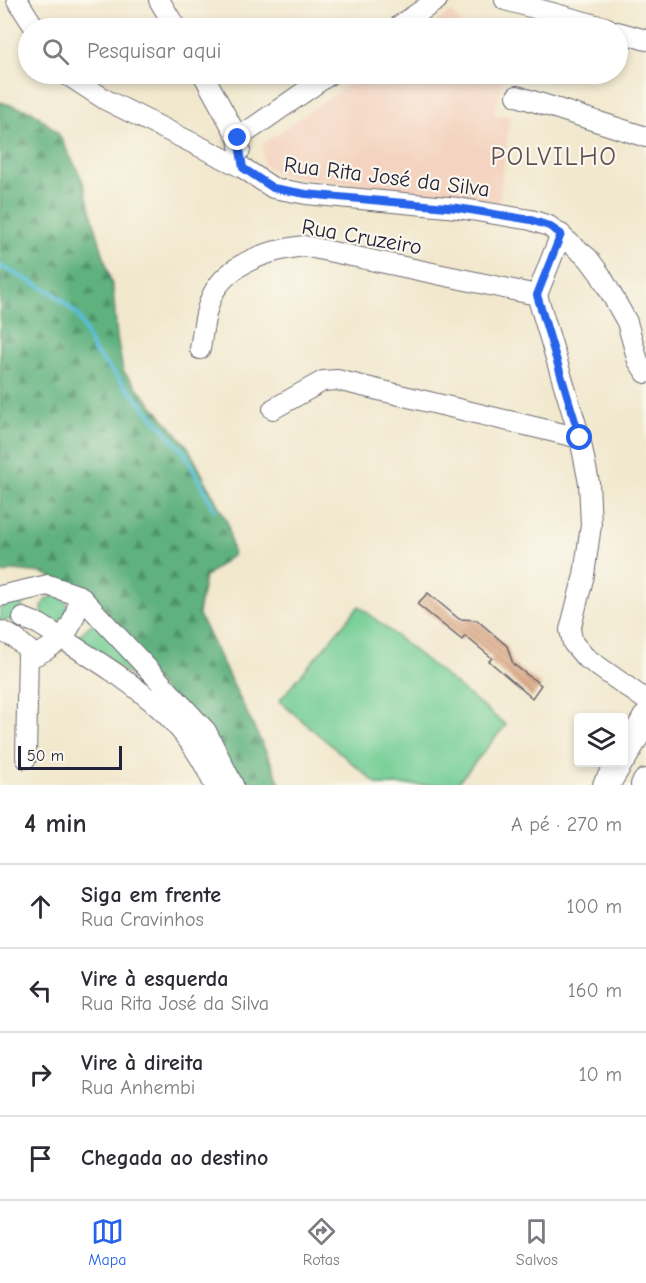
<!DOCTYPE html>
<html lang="pt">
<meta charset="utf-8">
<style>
body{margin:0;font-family:"Comic Neue",sans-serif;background:#f7f7f7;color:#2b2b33}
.controls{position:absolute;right:18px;bottom:18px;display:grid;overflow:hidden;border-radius:6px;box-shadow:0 3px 9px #0003}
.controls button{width:54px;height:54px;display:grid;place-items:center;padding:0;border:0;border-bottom:2px solid #e1e1e2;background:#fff;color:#2b2b33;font:30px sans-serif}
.scale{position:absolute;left:18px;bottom:15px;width:104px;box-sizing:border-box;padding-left:6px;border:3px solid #22223b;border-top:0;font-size:16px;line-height:21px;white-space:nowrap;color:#22223b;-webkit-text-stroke:4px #fbf7ec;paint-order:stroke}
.stop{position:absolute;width:18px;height:18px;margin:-14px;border:4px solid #2563eb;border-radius:50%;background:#fff}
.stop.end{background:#2563eb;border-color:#fff;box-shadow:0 2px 6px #0008}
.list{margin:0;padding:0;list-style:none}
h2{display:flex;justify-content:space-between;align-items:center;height:78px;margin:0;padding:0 24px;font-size:26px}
h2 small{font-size:20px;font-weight:400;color:#7c7c81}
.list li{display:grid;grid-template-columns:39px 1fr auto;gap:18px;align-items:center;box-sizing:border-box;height:84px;padding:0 24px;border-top:2px solid #e1e1e2}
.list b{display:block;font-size:22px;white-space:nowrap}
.list p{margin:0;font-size:20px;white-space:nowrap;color:#7c7c81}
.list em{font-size:20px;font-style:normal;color:#7c7c81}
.icon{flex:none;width:33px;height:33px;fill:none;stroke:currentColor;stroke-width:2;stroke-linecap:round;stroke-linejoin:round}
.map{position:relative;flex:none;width:646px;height:785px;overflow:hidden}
.search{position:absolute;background:#fff;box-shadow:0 3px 9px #0003;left:18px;right:18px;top:18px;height:66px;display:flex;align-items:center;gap:15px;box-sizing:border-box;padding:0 21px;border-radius:33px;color:#7c7c81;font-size:22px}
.sheet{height:414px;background:#fff}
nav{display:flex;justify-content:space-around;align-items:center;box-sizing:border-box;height:84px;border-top:2px solid #e1e1e2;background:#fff;font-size:16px;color:#7c7c81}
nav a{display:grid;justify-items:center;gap:3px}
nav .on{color:#2563eb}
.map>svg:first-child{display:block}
.built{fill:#f4d3c0}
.green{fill:#74ce95;stroke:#4b7868;stroke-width:1.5}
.forest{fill:url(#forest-firs);stroke:#406a5c;stroke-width:1.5}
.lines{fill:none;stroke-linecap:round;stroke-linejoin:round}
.stream{stroke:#58bdd6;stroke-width:4.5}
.building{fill:url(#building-back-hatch)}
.minor-casing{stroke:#6a676e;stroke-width:22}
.major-casing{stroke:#6a676e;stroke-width:28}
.minor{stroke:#fff;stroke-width:20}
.major{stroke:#fff;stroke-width:26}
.route{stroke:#2563eb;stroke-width:8}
.labels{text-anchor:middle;stroke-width:4.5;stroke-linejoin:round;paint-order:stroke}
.street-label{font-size:22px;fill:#22223b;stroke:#fbf7ec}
.quarter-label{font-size:26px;letter-spacing:1.5px;fill:#634f52;stroke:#fbf7ec}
</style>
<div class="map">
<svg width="646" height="785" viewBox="0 0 646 785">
<defs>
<pattern id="forest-firs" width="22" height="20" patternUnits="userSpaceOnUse" patternTransform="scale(1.5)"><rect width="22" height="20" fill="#5fb17e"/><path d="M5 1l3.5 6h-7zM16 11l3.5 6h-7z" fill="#4e9068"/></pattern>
<pattern id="building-back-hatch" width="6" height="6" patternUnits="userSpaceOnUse" patternTransform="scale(1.5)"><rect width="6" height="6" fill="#dba37d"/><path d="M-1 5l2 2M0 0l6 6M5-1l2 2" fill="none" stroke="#b18468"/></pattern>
</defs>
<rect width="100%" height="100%" fill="#fbf7ec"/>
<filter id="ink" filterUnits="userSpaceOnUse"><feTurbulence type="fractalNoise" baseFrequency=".0167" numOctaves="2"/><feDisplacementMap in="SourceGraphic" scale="12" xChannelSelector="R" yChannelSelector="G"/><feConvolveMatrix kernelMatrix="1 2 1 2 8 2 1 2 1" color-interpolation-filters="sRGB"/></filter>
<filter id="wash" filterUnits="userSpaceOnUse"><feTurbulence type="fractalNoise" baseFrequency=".008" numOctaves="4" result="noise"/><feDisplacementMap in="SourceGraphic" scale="24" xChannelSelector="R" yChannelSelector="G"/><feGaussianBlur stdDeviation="1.35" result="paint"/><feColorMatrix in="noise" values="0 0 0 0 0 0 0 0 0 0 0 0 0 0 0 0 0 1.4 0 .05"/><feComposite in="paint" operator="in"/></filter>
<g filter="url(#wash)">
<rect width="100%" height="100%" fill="#f1e8cd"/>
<!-- built -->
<path class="built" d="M451,12L464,28H427Z
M363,74H502L505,78L493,115H510L499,203L287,176L274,172L263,164V144Z"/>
<!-- green -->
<path class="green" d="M42 609a13 13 0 1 1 26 0a13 13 0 1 1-26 0Z
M22,598L24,605L15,619L0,622V608Z
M359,606L506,725L456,785H378L279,701Z
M96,620L160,696L76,638Z"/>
<!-- forest -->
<path class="forest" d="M0,102L32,111L58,133L82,179L113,289L117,337L123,371L188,447L228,524L233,555L205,577L198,613L271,762L280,784L277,785L241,784L81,591L43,573L14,570L0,574Z"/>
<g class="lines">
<!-- stream -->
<path class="stream" d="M0,266L53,293L78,315L94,351L184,452L215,510"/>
</g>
<g id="blocks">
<!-- building -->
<path class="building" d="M428,593L459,619L477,620L507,646L513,664L541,685L532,698L489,661L492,658L465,636L462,640L417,604Z"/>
</g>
</g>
<g filter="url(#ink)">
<use href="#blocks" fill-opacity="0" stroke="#6a676e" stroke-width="1.5"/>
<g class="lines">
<!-- minor casing -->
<g class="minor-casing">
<path id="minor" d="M17,0L35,28
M159,0L176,28
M505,0L607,28
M396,28L437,0
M618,32L646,40
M66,74L106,100L243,168L273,188L306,194L458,208L531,220L549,226L588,258L600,274L627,322L638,361L646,373
M203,74L238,138L240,150
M517,96L646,137
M238,138L330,74
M561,234L537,295L580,438L589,483L591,525L584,575L570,630L573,643L585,657L646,700
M200,349C203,331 205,307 215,290C234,260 271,250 304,246L537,295
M273,409L323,381L337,380L580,438
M0,596L48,585L80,596L206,731L233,785
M23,618L39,624C108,669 181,705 214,785
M0,631C22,639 19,645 36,655C65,642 74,626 80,596
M26,758L28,650"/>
</g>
<!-- major casing -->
<g class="major-casing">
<path id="major" d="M624,757L646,718
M606,785L620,762
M644,785L646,782"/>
</g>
<!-- minor -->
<use href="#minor" class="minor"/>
<!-- major -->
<use href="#major" class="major"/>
</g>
</g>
<g class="lines" filter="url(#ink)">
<!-- route -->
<path class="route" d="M238,138L243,168L273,188L306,194L458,208L531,220L549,226L561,234L537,295L580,438"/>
</g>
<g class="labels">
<!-- street labels -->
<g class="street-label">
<text transform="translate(387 176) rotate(7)" y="8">Rua Rita José da Silva</text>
<text transform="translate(362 236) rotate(10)" y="8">Rua Cruzeiro</text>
</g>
<!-- quarter labels -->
<g class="quarter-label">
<text x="554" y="165">POLVILHO</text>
</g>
</g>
</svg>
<div class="controls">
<button><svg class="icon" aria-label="layers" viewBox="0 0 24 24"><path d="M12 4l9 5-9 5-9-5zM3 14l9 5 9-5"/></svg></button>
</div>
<div class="scale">50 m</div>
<div class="stop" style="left:580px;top:438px"></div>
<div class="stop end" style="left:238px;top:138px"></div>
<div class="search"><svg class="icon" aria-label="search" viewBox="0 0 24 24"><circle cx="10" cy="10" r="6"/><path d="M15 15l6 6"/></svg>Pesquisar aqui</div>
</div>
<section class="sheet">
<h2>4 min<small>A pé · 270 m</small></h2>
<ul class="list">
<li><svg class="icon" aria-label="ahead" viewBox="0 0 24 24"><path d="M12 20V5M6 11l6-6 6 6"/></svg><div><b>Siga em frente</b><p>Rua Cravinhos</p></div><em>100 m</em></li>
<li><svg class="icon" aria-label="left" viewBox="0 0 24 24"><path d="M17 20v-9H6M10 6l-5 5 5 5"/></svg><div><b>Vire à esquerda</b><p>Rua Rita José da Silva</p></div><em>160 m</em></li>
<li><svg class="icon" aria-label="right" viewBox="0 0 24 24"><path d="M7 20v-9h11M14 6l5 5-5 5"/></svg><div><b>Vire à direita</b><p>Rua Anhembi</p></div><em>10 m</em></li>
<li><svg class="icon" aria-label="arrive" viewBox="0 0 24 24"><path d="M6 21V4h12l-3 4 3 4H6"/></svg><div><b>Chegada ao destino</b></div></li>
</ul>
</section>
<nav>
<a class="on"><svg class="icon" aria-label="map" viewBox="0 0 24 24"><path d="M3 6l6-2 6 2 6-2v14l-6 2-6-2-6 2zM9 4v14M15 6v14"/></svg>Mapa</a>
<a><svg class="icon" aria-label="directions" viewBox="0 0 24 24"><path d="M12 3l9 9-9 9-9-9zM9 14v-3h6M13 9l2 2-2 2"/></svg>Rotas</a>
<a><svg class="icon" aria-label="saved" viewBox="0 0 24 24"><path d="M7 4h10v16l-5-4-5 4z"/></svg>Salvos</a>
</nav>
